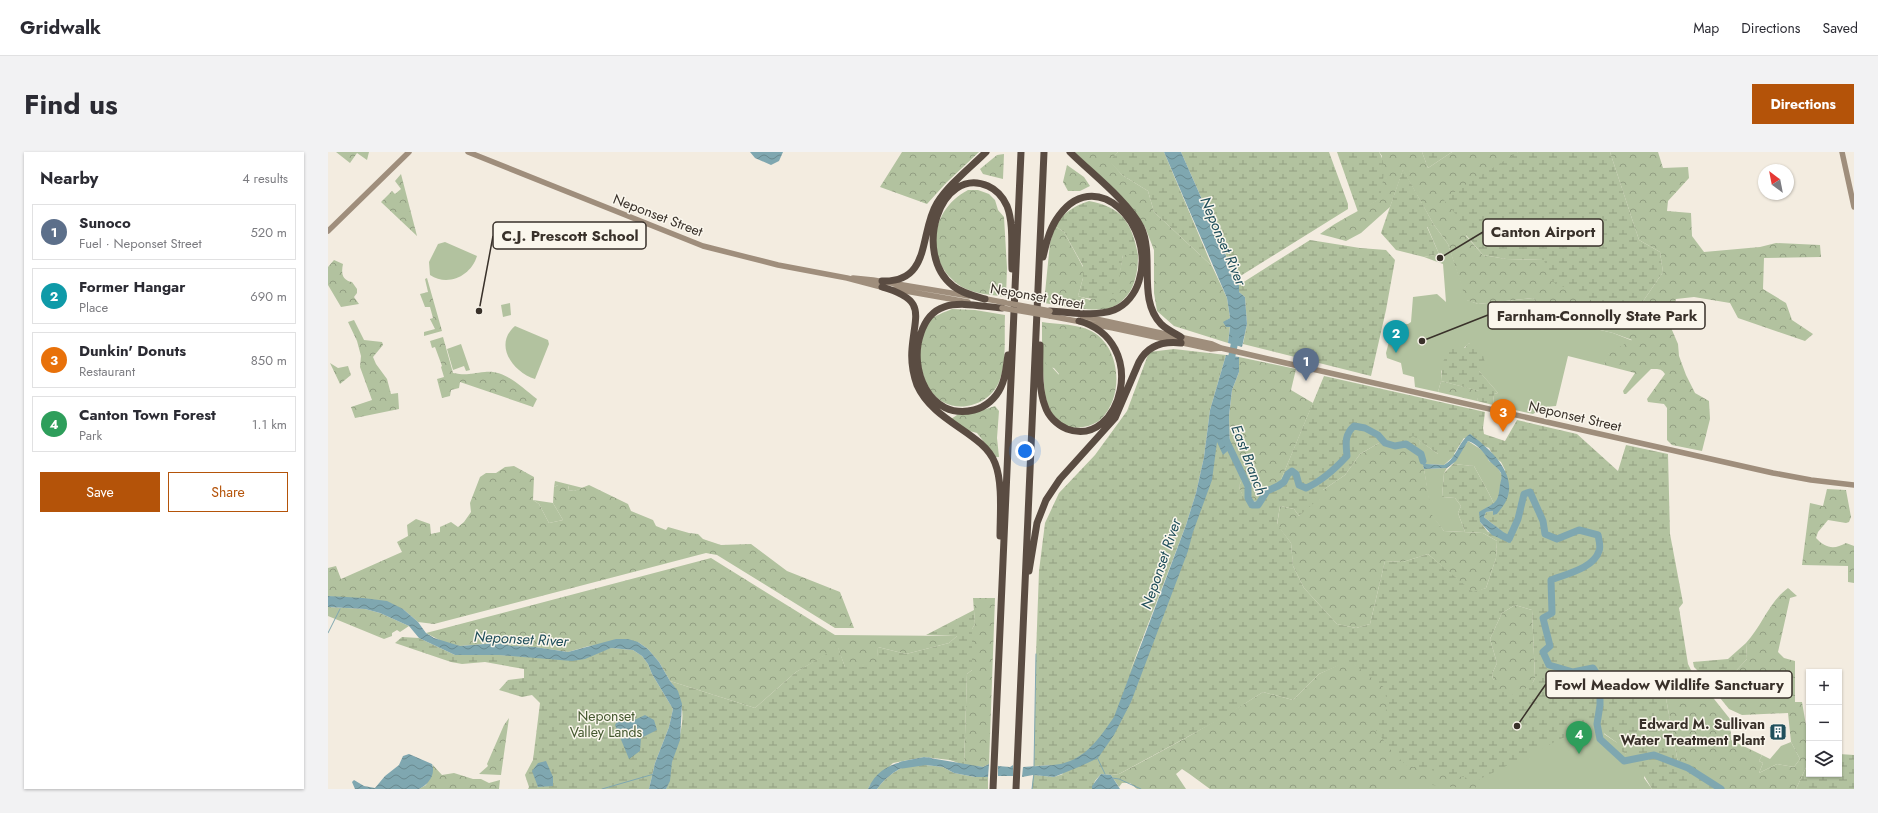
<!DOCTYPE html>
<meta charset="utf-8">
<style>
body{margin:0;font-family:Jost,sans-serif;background:#f2f2f3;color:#2b2b33}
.controls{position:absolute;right:12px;bottom:12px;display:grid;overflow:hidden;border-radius:0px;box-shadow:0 1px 3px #0004}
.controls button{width:36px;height:36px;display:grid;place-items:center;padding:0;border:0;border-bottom:1px solid #e1e1e2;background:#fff;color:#2b2b33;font:20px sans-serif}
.compass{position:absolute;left:1430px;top:12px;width:36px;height:36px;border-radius:50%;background:#fff;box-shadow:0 1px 3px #0004;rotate:328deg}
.you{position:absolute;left:697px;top:299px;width:14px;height:14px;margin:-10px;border:3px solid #fff;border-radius:50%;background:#1a73e8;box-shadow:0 0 0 6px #1a73e833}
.badge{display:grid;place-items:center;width:26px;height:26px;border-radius:50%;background:#b45309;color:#fff;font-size:13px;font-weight:700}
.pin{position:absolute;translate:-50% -33px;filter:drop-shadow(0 1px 2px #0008)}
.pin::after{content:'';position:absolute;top:21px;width:14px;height:12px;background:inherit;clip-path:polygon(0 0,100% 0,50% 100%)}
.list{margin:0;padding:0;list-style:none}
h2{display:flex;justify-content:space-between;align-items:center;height:52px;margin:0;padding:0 16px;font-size:17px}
h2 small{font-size:13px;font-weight:400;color:#7c7c81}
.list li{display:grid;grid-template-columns:26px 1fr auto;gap:12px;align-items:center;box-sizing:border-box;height:56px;margin:0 8px 8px;padding:0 8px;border:1px solid #e1e1e2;border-radius:0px}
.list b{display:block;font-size:15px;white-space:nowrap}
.list p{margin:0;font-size:13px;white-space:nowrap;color:#7c7c81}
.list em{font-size:13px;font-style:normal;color:#7c7c81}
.actions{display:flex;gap:8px;padding:12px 16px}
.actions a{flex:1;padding:9px 0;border:1px solid #b45309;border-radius:0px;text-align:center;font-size:14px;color:#b45309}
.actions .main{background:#b45309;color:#fff}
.icon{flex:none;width:22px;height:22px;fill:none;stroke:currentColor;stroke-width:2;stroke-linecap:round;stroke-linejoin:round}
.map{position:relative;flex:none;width:1526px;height:637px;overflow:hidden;border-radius:0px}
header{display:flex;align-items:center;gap:24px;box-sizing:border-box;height:56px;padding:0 20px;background:#fff;border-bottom:1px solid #e1e1e2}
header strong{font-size:19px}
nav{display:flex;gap:22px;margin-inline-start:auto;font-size:14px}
.intro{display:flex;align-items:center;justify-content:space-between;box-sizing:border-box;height:96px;padding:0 24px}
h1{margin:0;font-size:28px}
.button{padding:10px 18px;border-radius:0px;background:#b45309;color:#fff;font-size:14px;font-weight:700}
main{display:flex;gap:24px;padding:0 24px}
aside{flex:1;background:#fff;border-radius:0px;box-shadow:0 1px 3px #0004}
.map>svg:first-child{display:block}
.green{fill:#b2c29f}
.forest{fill:url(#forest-crowns)}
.wetland{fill:url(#wetland-marsh);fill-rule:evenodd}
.water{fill:url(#water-waves)}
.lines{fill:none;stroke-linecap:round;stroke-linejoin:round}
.stream{stroke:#7fa7b0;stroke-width:1}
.river{stroke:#7fa7b0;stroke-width:7}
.secondary{stroke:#9f8e7c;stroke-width:5.5}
.highway{stroke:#5a4c42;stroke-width:7}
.secondary-bridge{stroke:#9f8e7c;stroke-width:5.5}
.labels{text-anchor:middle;stroke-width:3;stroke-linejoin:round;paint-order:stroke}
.street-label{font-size:14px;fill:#39312a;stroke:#faf6ec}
.park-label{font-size:14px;fill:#43572e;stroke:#faf6ec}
.poi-label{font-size:14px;font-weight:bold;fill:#39312a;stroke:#faf6ec;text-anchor:end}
.water-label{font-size:15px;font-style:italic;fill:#204f5b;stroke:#faf6ec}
.leader{fill:none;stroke:#39312a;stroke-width:1.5}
.callout-dot{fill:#39312a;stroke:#faf6ec;stroke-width:1.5}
.callout{fill:#faf6ec;stroke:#39312a;stroke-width:1.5}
.callout-label{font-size:15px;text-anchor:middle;font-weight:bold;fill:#39312a}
</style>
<header>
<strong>Gridwalk</strong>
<nav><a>Map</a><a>Directions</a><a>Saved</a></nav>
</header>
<div class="intro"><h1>Find us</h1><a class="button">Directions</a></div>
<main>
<aside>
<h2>Nearby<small>4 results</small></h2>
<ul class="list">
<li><span class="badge" style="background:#5c6f8a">1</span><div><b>Sunoco</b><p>Fuel · Neponset Street</p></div><em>520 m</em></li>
<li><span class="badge" style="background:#0f9aa8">2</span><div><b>Former Hangar</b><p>Place</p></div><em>690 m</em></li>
<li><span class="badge" style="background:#e8710a">3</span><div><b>Dunkin' Donuts</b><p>Restaurant</p></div><em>850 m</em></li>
<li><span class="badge" style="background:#2e9e5b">4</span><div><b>Canton Town Forest</b><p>Park</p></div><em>1.1 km</em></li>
</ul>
<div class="actions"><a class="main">Save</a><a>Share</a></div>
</aside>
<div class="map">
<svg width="1526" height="637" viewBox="0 0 1526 637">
<defs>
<pattern id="forest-crowns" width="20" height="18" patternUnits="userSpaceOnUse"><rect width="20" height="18" fill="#b2c29f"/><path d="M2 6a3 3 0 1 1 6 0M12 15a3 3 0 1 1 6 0" fill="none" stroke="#929e82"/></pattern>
<pattern id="wetland-marsh" width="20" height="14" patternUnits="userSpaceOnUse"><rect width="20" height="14" fill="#b2c29f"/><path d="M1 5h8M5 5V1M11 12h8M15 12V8" fill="none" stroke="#929e82"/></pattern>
<pattern id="water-waves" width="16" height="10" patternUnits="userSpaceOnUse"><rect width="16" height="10" fill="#7fa7b0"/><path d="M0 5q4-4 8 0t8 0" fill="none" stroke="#69898f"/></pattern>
</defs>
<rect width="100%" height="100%" fill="#f3ece0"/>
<!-- green -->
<path class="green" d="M1106,73L1120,92L1139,148L1150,152L1205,146L1222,166L1285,181L1305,189L1280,202L1276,213L1240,204L1228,254L1216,255L1205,262L1165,253L1166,242L1170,241L1150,218L1141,191L1113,219V229L1110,240L1087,235L1086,225L1075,222L1073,211L1059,206L1058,201L1065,174L1067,172H1080L1083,170L1085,145L1109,142L1118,150L1115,112L1096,105L1111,102L1099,74Z
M117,90L149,104C143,124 120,135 102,123L101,110L110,92Z
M182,151L183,163L175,165L173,153Z
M187,174L220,188L221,192L207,227C185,220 165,193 187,174Z
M133,192L142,218L138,219L136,214L125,218L119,197Z
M714,204L731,223L726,228L717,247Z
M1091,288L1110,302H1126L1127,303L1116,313L1098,312L1092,300Z
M1140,289L1157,300L1161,309L1168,313L1174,323L1171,347L1166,353C1166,349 1149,320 1146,314L1125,312Z
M1119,316L1116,321L1114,345L1127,346L1133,354L1130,361L1137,380L1116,379L1103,363L1096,317Z
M227,329L255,336L246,339L240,338L241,334L230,333L226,335Z
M205,348L225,351L235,368L221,371L211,352Z
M1019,515L1064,521L1272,535L1276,582L1288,590L1298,602H1323L1316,626L1324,637H1014Z
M1463,590L1472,607L1466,615L1449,612L1431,621L1435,611L1431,609L1434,603L1442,607L1453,594Z"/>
<!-- forest -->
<path class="forest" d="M8,0H41L39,8L29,1L22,11Z
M574,0H651L618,31L599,52L552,35Z
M747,0H790L782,9L794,23L820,39L826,60L884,114L899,146L902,166L899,168L902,174L900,191L846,174L829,159L826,141V98L817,75L805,58Z
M1051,0H1094L1100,16L1124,0H1190L1138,84L1155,103L1178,107L1216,108L1303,167L1335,120L1332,100L1311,88L1282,0H1330L1335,16L1360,15L1361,26L1340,49L1339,59L1363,61L1364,84L1376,100L1432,95L1448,91L1492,93L1493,105L1436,106L1435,137L1458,151L1464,168L1485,182L1477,189L1410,166L1402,151L1366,145L1348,147L1341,171L1350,192L1351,204L1358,223L1367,241L1381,249L1382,267L1374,299L1344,293L1339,288V256L1336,252L1320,250L1319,247L1337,222C1333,216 1330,217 1323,217L1298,242H1296L1295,239L1307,221L1276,213L1279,202L1304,188L1285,181L1222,166L1205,146L1150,152L1138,148L1120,92L1106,73L1075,18L1062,55L1033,81L1018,89L992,82C1011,68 1031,59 1051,47L1054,4Z
M676,2L675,27L655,22L652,17L669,3Z
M739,13L756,25L762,34L752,39H740L735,30Z
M73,22L89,84L53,50L64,39L67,42L73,37L67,29Z
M640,38H650L661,42L667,48L670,58L676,65L679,116L678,145C665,143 646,142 634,135C595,111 601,58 640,38Z
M727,74L736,80L755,115V126L750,144L762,148L792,119L795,103H810C810,125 805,146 783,156C771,161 729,153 716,151L722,91Z
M6,108L15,112C13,121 14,128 24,130L29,137V141L26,145L31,152L13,155L0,133V115Z
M99,126L114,179L96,184V180L107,177L102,167L105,166L102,155H97L92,142L100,140L97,127Z
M624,157L647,158L677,163C676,184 679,210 671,230C662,251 635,261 615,250C591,237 585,191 600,170C605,164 617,160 624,157Z
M26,168L36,188L54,190L55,193L45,205L48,212L59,227L63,242L70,241L71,257L27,266L23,255L44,248L32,215L33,204L29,189L20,170Z
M714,170C727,172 743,172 756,176C792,187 798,241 774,266C769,271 762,274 755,275C731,280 717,257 717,236L731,222L726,216L719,215L714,204Z
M115,185L125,221C140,224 143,221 157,220C178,218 193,235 209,247L205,255L132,230L131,236L123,238L122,244L114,246L109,227L116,225L113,215L114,214L107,195L104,196L102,189Z
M911,205L968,217L963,238L985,251L952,330L943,335L929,350L916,347L911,335L915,324L902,297L901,264L904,238L911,220Z
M2,211L10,216L20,214L23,223L12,232Z
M1113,229L1152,239L1149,249L1110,240Z
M667,254L671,259L669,286L671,305H668L649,281L638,278L623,267L629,263L652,259Z
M1085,283L1091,288L1104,363L1116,379L1155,381L1169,389L1168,406L1158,436L1145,441L1100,402L1075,410L1057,409L1042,472L1028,476L1009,472L976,436L965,414L963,391L949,373L952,354L966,357L971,364L995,338L1017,323L1032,302L1051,291L1077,289Z
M186,314L206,325L205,348L211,352L221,371L235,368L225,351L226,335L230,333H241L240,338L246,339L261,333L300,352L303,359L325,368L328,374L338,378L340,375L361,381L370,382L375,387L393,393L423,392L459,419L512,440L526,476H507L389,403L378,401L106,472L90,470L75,457L0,444V416L8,414L13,427L74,400L69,390L80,384L79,373L88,367L102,372L103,382L112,380V375L123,370L130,375L136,370L143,360L142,351L152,325L158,321H168L177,315Z
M1499,337L1518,338L1523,365L1521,370L1518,371L1500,368L1490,380L1488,386C1497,396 1506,398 1518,391L1526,394V431L1520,430V414L1474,413L1482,351L1495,354Z
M383,406L507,483L629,484L621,491L578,502L550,495L549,515H517L510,496L468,520L427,556L342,529L331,510L320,497L310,490L261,494L240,500L207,495L184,494L169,491L132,494L117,491L98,481Z
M1460,436L1469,444L1462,446L1450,500L1456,506L1467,509V550H1474L1481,591V609L1468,637H1395L1380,629L1375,622L1365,616L1350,611L1337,541L1363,518L1402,567L1403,588L1434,603L1431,609L1435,611L1431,621L1449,612L1466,615L1472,607L1463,590L1460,561L1414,563L1401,557L1371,520L1405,522L1419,507L1418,491C1434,474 1441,450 1460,436Z
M645,446H667L661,612L655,615L636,613L639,522L644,518V477L647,472Z
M1187,453L1204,458L1207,526C1203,536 1192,540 1183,543L1172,538L1165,527L1164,522L1169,511L1162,487L1174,461Z
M0,455L37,457L52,461L81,474L72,480L69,478L64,481V484L56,487L0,464Z
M1021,508L1056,535L1060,555L1047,577L1064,599L1078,613L1150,628L1147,637L1061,629L1056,637H882C872,630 864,623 854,617L848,622L858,637H809L802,631H794L791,635L783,623L791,622C840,596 888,570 935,540L965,548L991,522Z
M181,566L173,623L151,622L160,614L159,612L176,573Z
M104,612L114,623L126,621L145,627H153L161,631L172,628L171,637H91L98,633L105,614Z"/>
<!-- wetland -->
<path class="wetland" d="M790,0H836L884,114L826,60L820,39L794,23L781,9Z
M853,0H1001L1020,52V57L906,128L896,97Z
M1009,0H1051C1060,14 1054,31 1052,47L1030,60Z
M1094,0H1124L1100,16Z
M1190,0H1282L1311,88L1332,100L1335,120L1303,167L1223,129L1216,108L1178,107L1155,103L1138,83L1141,78L1115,47Z
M1075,17L1106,73L1099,75L1111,102L1096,105L1068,98L1053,81Z
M761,49C794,55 804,71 810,103H795L789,140C775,147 764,149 750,144L755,126V114L736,80L727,74C736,60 746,54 761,49Z
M982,88L1032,96L1058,98L1067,108L1058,158L1043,224L915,192L919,172L917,145L911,140V133Z
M1140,191L1154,199L1157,211L1151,219L1170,241L1166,242L1165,253L1149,249L1151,239L1113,229L1114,212L1122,195L1137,196Z
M846,197L898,203L882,258L876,305L868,341L858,373L801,522L856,391L887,281L895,302L902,297L915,324L911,335L916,346L921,345L925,350H929L943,335L952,330L996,224L1157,260L1155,276L1156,282L1177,289L1189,268L1249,282L1290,319L1298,293L1340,302L1342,382L1355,451L1351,456L1360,512L1363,518L1337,541L1350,611L1365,616L1375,622L1380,629L1395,637H1324L1308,610L1322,602H1298L1292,598L1288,590L1270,577L1271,568L1150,628L1078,613L1064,599L1047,577L1060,555L1056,535L1021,509L991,522L965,548L935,540L896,565L791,622L783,623L773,622L767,629L764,637H704L705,623L726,625L735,622L726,613L706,614L708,502L711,419L717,371L731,341L767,303L799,259L821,200ZM1085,284L1110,302H1126L1136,286L1161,296L1166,305L1173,310L1177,318L1169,362L1165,359L1158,360L1156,365C1164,372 1171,376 1179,384L1160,380L1152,370L1161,354L1166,353C1166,349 1149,320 1146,314L1125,312L1116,321L1114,345L1127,346L1133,354L1130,361L1137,380L1155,381L1169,389L1168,406L1158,436L1145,440L1100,402L1075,410L1057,409L1042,472L1028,476L1009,472L976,436L965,414L963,391L949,372L952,354L966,357L971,364L995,343V338L1017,323L1032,302L1051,291C1066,295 1073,293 1085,284ZM1187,453L1204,458L1207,526C1203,536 1192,540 1183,543L1172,538L1165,527L1164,522L1169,511L1162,487L1174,461Z
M646,458L647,472L644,477V518L639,522L636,613L622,608L596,605L565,611L542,633L540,637H338C342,628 341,619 344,609C353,582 363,555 342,529L427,556L468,520L510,495L517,515H548L550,495L578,502L621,491L629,484L598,483Z
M74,485L91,486L127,503H171L207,505L270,500L283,496L305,498L314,504L320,512L324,522L345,557L341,575L327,611L321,637H200L201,635L197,623L205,608L212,551L204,543L194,545L171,538L180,528L196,526V517L157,510L134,512L123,510L67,491Z
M1418,491L1419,507L1405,522L1371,520L1366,515L1365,510L1400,507Z
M1511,602L1526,603V637H1468L1481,609V622H1511Z
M591,609L597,613L615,615L626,621L647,625H660V637H549C560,622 573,615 591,609Z"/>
<!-- water -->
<path class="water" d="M422,0H455L451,9L443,13L427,6Z
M836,0H853L896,97L904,125L911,133V140L917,145L919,172L914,195L900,191L902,175H898L895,170L902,166L899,146Z
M898,203L911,205V220L904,238L901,264L902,297L895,303L889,290L884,328L865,380L860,399L803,550L786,583L770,606L753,614L726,625L705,623L694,625L695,615C705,614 715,614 725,613C755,611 771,587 786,565L858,373L868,341L876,305L882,258Z
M1142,282C1161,296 1191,322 1178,349C1176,353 1172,358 1169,362L1165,363V359L1158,360L1156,365C1167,375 1175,376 1183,391L1164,383L1152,370L1151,360C1167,350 1170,353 1172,333C1173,329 1174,325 1173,321C1169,314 1163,312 1160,307C1155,299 1149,292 1140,289L1128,309L1119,316L1096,317L1092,300L1098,312L1116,313C1129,306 1130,290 1142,282Z
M0,444L35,446L59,449L75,457L90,470L98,481L106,486L132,494L169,491L184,494L207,495L240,500L288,487H300L310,490L320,497L331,510L342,529L350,539L354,552L352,588L344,610L342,629L338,637H321L327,611L341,575L345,557L324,522L320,512L314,504L305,498L283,496L257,507L244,509L171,503H127L91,486L81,474L52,461L37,457L0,455Z
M293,563L302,570L317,563L326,568L329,578L313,586L312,599L301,607L287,573Z
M81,602L104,612C108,623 100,633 91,637H27L24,630L26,628L36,634L47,636L57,624L71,613L75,604Z
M596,605L655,615L661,612L660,625H647L626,621L615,615L597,613L590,609C573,615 560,622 549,637H540C551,612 572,610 596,605Z
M218,609L225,625V634L210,635L204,619L210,611Z
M685,613V624H670V614L682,615Z
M773,622L783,623L792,637H764V634Z"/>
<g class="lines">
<!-- stream -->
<path class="stream" d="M0,481L12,457
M769,605L777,622
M706,615L708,502
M784,626L791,627L813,637
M274,637L326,622
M704,637L706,622"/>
<!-- river -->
<path class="river" d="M902,213L908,184
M898,288L920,334V346L924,353H930L939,339L950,334L956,330L960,322L964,319L968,322L971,333L978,336C994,329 1007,317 1019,304C1018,292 1016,283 1026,274L1037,276L1050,283L1057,291L1067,294L1078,292L1093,302L1095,309
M1173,383L1181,387L1190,367L1196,342L1202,340L1215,369L1217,382L1229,387L1251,378L1270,383C1271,388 1273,395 1271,399C1266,416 1238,422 1223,428L1224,461L1215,466L1222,494L1215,500L1221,513L1245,520L1265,516L1272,527V553L1269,572L1272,587L1296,609L1326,603L1360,616L1393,637
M574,613L601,609"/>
<!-- secondary -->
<path class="secondary" d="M140,0L375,94L450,113L519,126L557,136
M1514,0L1526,55
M0,79L81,0
M525,126L545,128L641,144
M566,137L640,150
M653,146L674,150
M722,164L785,176L883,197L893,196
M754,164L884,192L893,196L962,212L1445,321L1483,328L1526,333"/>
<!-- highway -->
<path class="highway" d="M742,0C763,21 800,49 813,75C827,105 809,147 833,172C838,177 846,181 853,185
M715,105C718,92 721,79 728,68C766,8 829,74 811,129C807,142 798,153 786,158C767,165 742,160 722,159
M554,129C604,131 591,80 609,51C621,32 642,16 658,0
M554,135C599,148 587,161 584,197C583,209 585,222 589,233C606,271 655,280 667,311C675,331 672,363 672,384
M657,147C646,144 634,141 625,134C584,102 612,13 660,34C669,38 675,45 679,54C686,72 683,97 684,117
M674,156C656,155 633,149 616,155C604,159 597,169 593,181C580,216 601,269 646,258C658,255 668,246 673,235C678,225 678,214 680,203
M712,193C712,212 710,236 717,254C720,264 729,273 739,277C793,297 823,189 751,169
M701,419L709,371L718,348L732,327L787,266L811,210C820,193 836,189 853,191
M665,637L693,0
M688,637L716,0"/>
<!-- secondary-bridge -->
<path class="secondary-bridge" d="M674,150L722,159
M674,156L722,164"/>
</g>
<!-- icons -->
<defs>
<g id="building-square" transform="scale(0.9)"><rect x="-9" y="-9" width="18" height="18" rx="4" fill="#204f5b" stroke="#faf6ec"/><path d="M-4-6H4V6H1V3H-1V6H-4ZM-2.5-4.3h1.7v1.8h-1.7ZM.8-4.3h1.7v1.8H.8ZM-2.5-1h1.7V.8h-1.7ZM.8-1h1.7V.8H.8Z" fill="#fff"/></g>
</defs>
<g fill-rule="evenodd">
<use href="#building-square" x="1450" y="580"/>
</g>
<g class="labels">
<!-- street labels -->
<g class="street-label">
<text transform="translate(330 63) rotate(21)" y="5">Neponset Street</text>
<text transform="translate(709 144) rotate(10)" y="5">Neponset Street</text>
<text transform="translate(1247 264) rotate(13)" y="5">Neponset Street</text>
</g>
<!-- park labels -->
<g class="park-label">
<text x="278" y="569">Neponset<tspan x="278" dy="16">Valley Lands</tspan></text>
</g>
<!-- poi labels -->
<g class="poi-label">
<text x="1437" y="577">Edward M. Sullivan<tspan x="1437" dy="16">Water Treatment Plant</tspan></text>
</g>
<!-- water labels -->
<g class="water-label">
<text transform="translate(895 89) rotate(67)" y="5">Neponset River</text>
<text transform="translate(921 308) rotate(69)" y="5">East Branch</text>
<text transform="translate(833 412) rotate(-71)" y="5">Neponset River</text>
<text transform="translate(193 487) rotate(3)" y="5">Neponset River</text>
</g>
</g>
<!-- callouts -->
<path class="leader" d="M1112 106L1155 80M151 159L165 84M1094 189L1160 163M1189 574L1218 532"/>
<g class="callout-dot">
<circle cx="1112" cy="106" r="4"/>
<circle cx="151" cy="159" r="4"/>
<circle cx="1094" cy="189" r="4"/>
<circle cx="1189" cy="574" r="4"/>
</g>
<g class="callout">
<rect x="1155" y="67" width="120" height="27" rx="4"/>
<rect x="165" y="70" width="153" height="27" rx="4"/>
<rect x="1160" y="150" width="217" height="27" rx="4"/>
<rect x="1218" y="519" width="246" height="27" rx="4"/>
</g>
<g class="callout-label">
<text x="1215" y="85">Canton Airport</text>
<text x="242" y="89">C.J. Prescott School</text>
<text x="1269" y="169">Farnham-Connolly State Park</text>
<text x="1341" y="538">Fowl Meadow Wildlife Sanctuary</text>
</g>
</svg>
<div class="controls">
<button>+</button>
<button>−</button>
<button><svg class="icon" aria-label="layers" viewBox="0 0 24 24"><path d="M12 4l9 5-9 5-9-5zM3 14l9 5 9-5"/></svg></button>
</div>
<svg class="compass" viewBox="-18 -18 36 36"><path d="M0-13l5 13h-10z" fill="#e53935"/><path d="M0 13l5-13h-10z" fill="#7c7c81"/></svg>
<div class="you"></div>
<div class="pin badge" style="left:978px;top:229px;background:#5c6f8a">1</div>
<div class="pin badge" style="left:1068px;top:201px;background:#0f9aa8">2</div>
<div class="pin badge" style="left:1175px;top:280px;background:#e8710a">3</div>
<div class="pin badge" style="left:1251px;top:602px;background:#2e9e5b">4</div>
</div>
</main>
